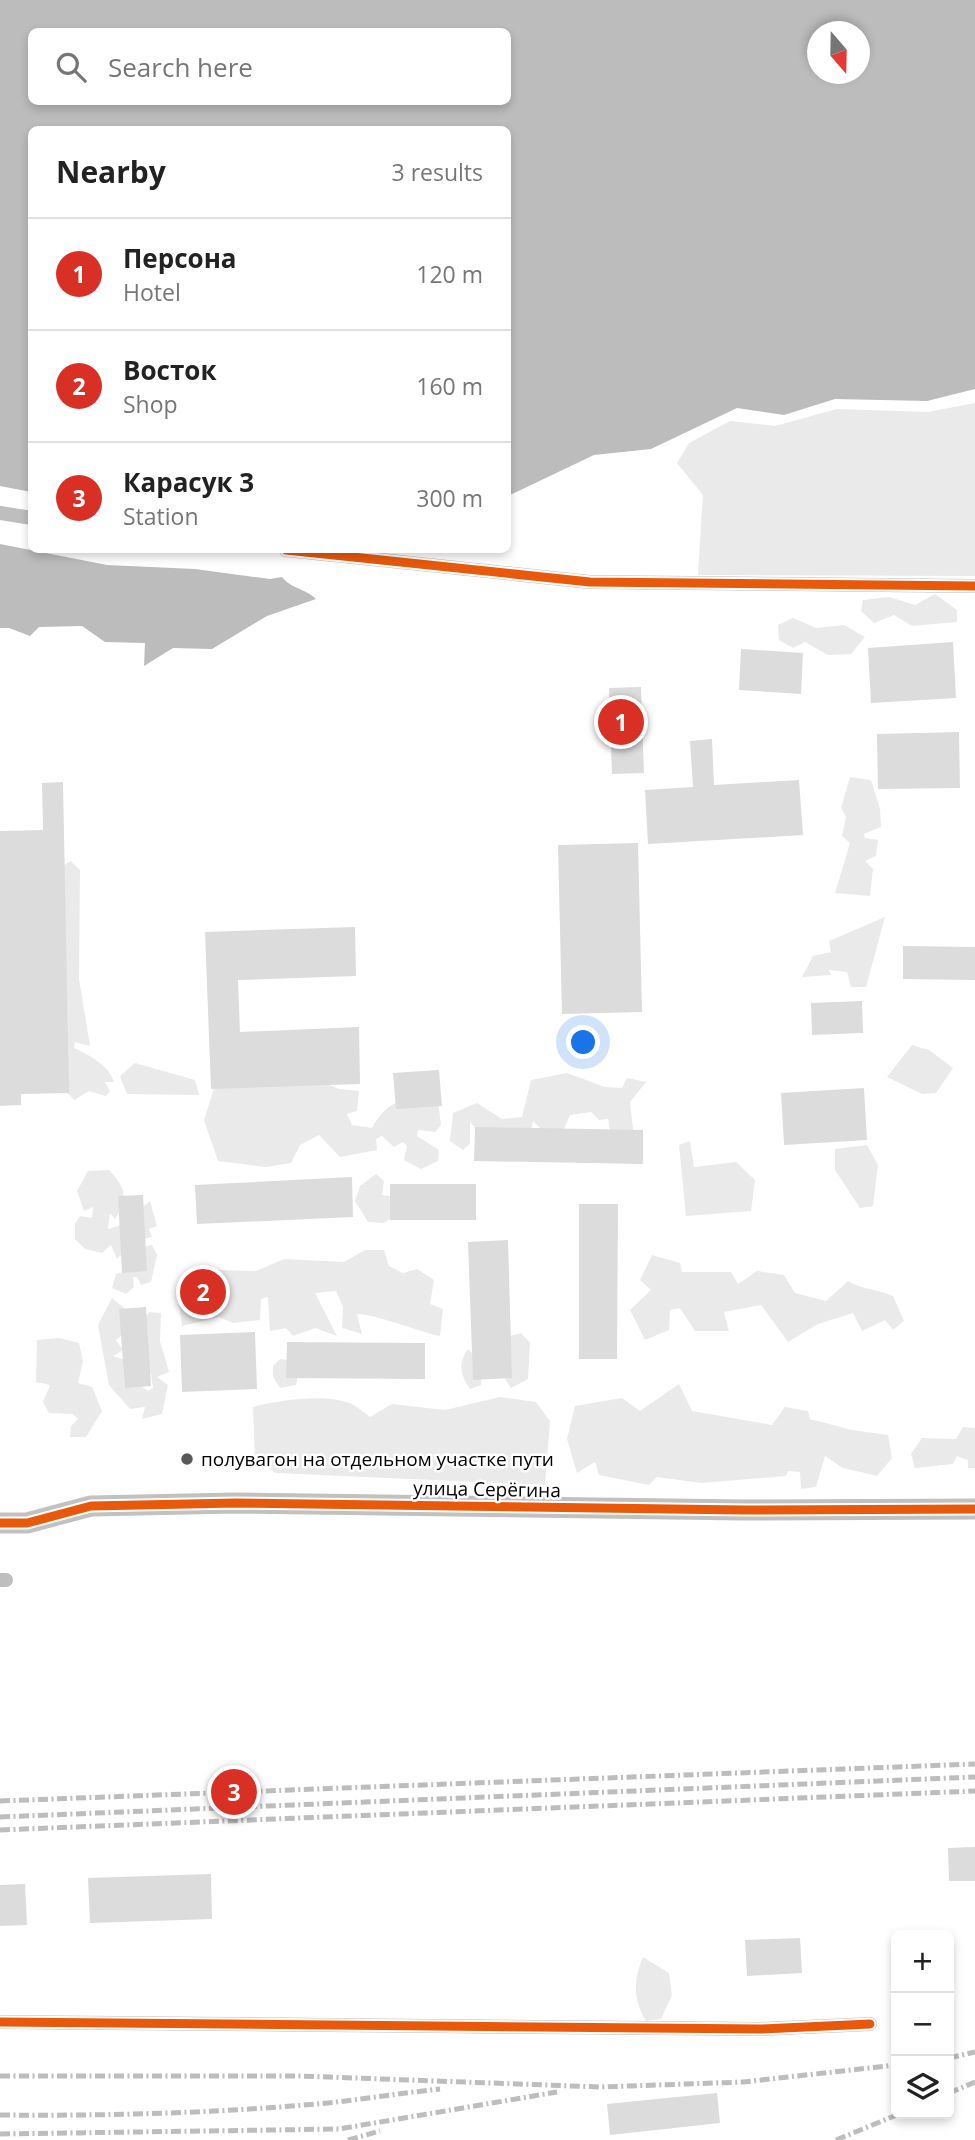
<!DOCTYPE html>
<meta charset="utf-8">
<style>
body{margin:0;font-family:"Open Sans",sans-serif;background:#f6f6f6;color:#222}
.controls{position:absolute;right:21px;bottom:21px;display:grid;overflow:hidden;border-radius:10px;box-shadow:0 4px 10px #0003}
.controls button{width:63px;height:63px;display:grid;place-items:center;padding:0;border:0;border-bottom:2px solid #e0e0e0;background:#fff;color:#222;font:35px sans-serif}
.compass{position:absolute;left:807px;top:21px;width:63px;height:63px;border-radius:50%;background:#fff;box-shadow:0 4px 10px #0003;rotate:160deg}
.you{position:absolute;left:584px;top:1043px;width:24px;height:24px;margin:-18px;border:5px solid #fff;border-radius:50%;background:#1a73e8;box-shadow:0 0 0 10px #1a73e833}
.badge{display:grid;place-items:center;width:46px;height:46px;border-radius:50%;background:#d93025;color:#fff;font-size:23px;font-weight:700}
.pin{position:absolute;translate:-50% -50%;border:4px solid #fff;box-shadow:0 2px 7px #0006}
.list{margin:0;padding:0;list-style:none}
h2{display:flex;justify-content:space-between;align-items:center;height:91px;margin:0;padding:0 28px;font-size:30px}
h2 small{font-size:23px;font-weight:400;color:#767676}
.list li{display:grid;grid-template-columns:46px 1fr auto;gap:21px;align-items:center;box-sizing:border-box;height:112px;padding:0 28px;border-top:2px solid #e0e0e0}
.list b{display:block;font-size:26px;white-space:nowrap}
.list p{margin:0;font-size:23px;white-space:nowrap;color:#767676}
.list em{font-size:23px;font-style:normal;color:#767676}
.icon{flex:none;width:38px;height:38px;fill:none;stroke:currentColor;stroke-width:2;stroke-linecap:round;stroke-linejoin:round}
.map{position:relative;flex:none;width:975px;height:2140px;overflow:hidden}
.search{position:absolute;background:#fff;box-shadow:0 4px 10px #0003;left:28px;top:28px;width:483px;height:77px;display:flex;align-items:center;gap:18px;box-sizing:border-box;padding:0 24px;border-radius:10px;color:#767676;font-size:26px}
.panel{position:absolute;background:#fff;box-shadow:0 4px 10px #0003;left:28px;top:126px;width:483px;height:427px;border-radius:10px}
.map>svg:first-child{display:block}
.green{fill:#eaeaea}
.water{fill:#bcbcbc;fill-rule:evenodd}
.building{fill:#dcdcdc}
.lines{fill:none;stroke-linecap:round;stroke-linejoin:round}
.street{stroke:#bebebe;stroke-width:14}
.secondary{stroke:#c1c1c1;stroke-width:21}
.rail{stroke:#bdbdbd;stroke-width:5;stroke-dasharray:10 3.5 2 3.5;stroke-linecap:butt}
.cycleway-casing{stroke:#fff;stroke-width:13}
.cycleway{stroke:#e8590c;stroke-width:9}
.poi-dot{fill:#595959;stroke:#fff;stroke-width:2.5}
.labels{text-anchor:middle;stroke-width:5;stroke-linejoin:round;paint-order:stroke}
.poi-label{font-size:19px;fill:#000;stroke:#fff;text-anchor:start}
.street-label{font-size:19px;fill:#000;stroke:#fff}
</style>
<div class="map">
<svg width="975" height="2140" viewBox="0 0 975 2140">
<rect width="100%" height="100%" fill="#fff"/>
<!-- green -->
<path class="green" d="M975,403V576L698,575L703,495L677,463L689,443L730,421L775,426L837,409L928,412Z
M935,594L957,610V622L912,626L894,615L874,623L861,611L863,600L889,597L915,605Z
M793,618L816,628L844,625L865,637L851,654L828,655L805,642L793,648L779,640L778,625Z
M850,777L871,780L880,809L881,827L864,834L865,838L878,840L876,856L865,861L873,869L870,896L835,893L850,843L842,836L846,817L841,808Z
M71,861L80,870L79,979L90,1046L75,1042L74,1048C89,1055 109,1065 114,1082H105L110,1091L106,1096L89,1091L74,1100L64,1089L56,870Z
M885,917L866,987H851L847,972L829,970L831,975L802,977L813,956L831,952L829,941Z
M912,1045L929,1050L953,1068L936,1093L922,1094L887,1077Z
M135,1063L195,1080L199,1095L127,1094L120,1076Z
M567,1073L605,1087L622,1088L627,1078L646,1082L630,1102L634,1138L611,1135L608,1119L599,1120L591,1112L570,1115L561,1136L549,1137L533,1121L529,1140L492,1147L470,1122V1143L463,1150L450,1141L453,1113L477,1103L502,1119L522,1117L531,1080Z
M217,1079L318,1080L339,1089L359,1091L357,1111L347,1114L352,1125L372,1128C388,1098 406,1099 437,1094L441,1125L435,1132L418,1130L417,1136L439,1150L438,1161L421,1169L404,1160L407,1146L403,1142L394,1147L382,1136L376,1139L377,1150L340,1157L319,1135L300,1145L291,1163L266,1167L218,1161L204,1120Z
M690,1141L694,1167L736,1162L755,1180L751,1211L686,1216L679,1145Z
M867,1145L878,1165L873,1206L860,1208L835,1170V1149Z
M109,1170C126,1188 128,1197 115,1219L110,1213L108,1229L125,1224L128,1218L150,1201L157,1226L149,1229L152,1237L140,1240L142,1247L152,1245L157,1255L151,1282L141,1285L137,1277H133L134,1287L126,1294L112,1288L116,1274L135,1269L126,1250L117,1259L111,1245L102,1253L85,1249L75,1239V1224L80,1216L92,1218L93,1207L84,1211L77,1191L88,1171Z
M376,1174L384,1181L382,1195L395,1197L394,1216L384,1223L368,1222L355,1201L360,1186Z
M365,1250H384L389,1266L403,1273L417,1269L434,1280L430,1304L443,1309L440,1336C420,1332 372,1313 357,1314L362,1334L342,1328L343,1307L336,1291L315,1293L337,1336L315,1328L293,1336L286,1328L270,1331L268,1297L261,1299L260,1320L233,1323L219,1317L182,1326L179,1302C203,1300 210,1293 218,1270L256,1271L284,1259L344,1262Z
M652,1255L680,1263L682,1272H731L738,1284L757,1271L784,1275L795,1293L826,1301L848,1281C858,1288 880,1290 893,1296L904,1321L893,1330L885,1320L862,1331L853,1313L818,1324L788,1342L761,1305L724,1312L729,1331H695L680,1308L670,1310L669,1330L645,1340L630,1310L651,1290L640,1280Z
M112,1298L134,1316L127,1331L116,1340L123,1350L113,1356L129,1361L128,1377L148,1391L153,1388L151,1374L138,1367L139,1326L149,1312L161,1313L160,1341L169,1372L157,1377L168,1385L162,1414L142,1419L145,1407L130,1409L109,1385L98,1325Z
M521,1333L530,1343L528,1379L511,1388L501,1373L503,1338Z
M59,1338L79,1343L83,1361L78,1383L92,1387L102,1411L86,1437H70L71,1426L78,1419L73,1414L49,1413L43,1402L50,1385L36,1382L37,1340Z
M468,1349L482,1363L481,1385L470,1389C460,1375 458,1363 468,1349Z
M280,1359L292,1361L299,1369L296,1385L280,1388L273,1377V1366Z
M679,1384L692,1411L772,1425L785,1407L808,1411L810,1419L852,1430L888,1435L892,1458L877,1476L843,1468L825,1456L816,1487L801,1489L800,1472L788,1471L786,1476L701,1483L657,1477L649,1485L599,1475L595,1462L577,1473L567,1439L575,1406L622,1398L640,1411Z
M500,1397L536,1402L550,1421L545,1485L276,1473L255,1459L253,1407C279,1400 326,1393 352,1404C358,1407 364,1413 370,1417L392,1404L445,1410Z
M963,1427L975,1428V1468H968V1460L957,1456L953,1464L915,1468L911,1454L922,1438L956,1439Z
M643,1957L669,1973L672,1995L661,2019L646,2021C633,1998 633,1981 643,1957Z"/>
<!-- water -->
<path class="water" d="M0,0H975V389L927,401L835,399L784,415L737,408L651,449L594,455L508,496V130H32L31,492L0,486ZM32,32H508V102H32ZM818,32H860V74H818Z
M0,544L107,565L195,569L270,579L282,577C293,590 305,588 316,599L267,616L212,649L173,648L144,666L145,643L105,642L82,626L39,627L30,636L9,628H0Z"/>
<!-- building -->
<path class="building" d="M953,642L956,698L871,703L868,648Z
M741,649L803,653L801,694L739,690Z
M641,687L644,773L612,774L609,688Z
M959,732L960,788L878,789L877,734Z
M712,739L714,785L799,780L803,835L648,844L645,790L693,787L690,741Z
M63,782L69,1093L21,1094V1105L0,1106V831L43,830L42,783Z
M638,843L642,1012L562,1014L558,845Z
M355,927L356,976L238,980L240,1032L359,1027L360,1084L211,1089L205,932Z
M903,946L975,947V980L903,979Z
M862,1001L863,1033L812,1035L811,1003Z
M439,1070L442,1106L396,1109L393,1073Z
M864,1088L867,1140L784,1145L781,1093Z
M475,1127L643,1130V1164L474,1161Z
M352,1177L353,1217L197,1224L195,1185Z
M390,1184H476V1220H390Z
M143,1195L147,1271L122,1273L118,1196Z
M579,1204H618L617,1359H579Z
M508,1240L512,1378L473,1380L468,1242Z
M219,1279L220,1303L187,1305L186,1281Z
M146,1307L151,1386L125,1388L119,1309Z
M255,1332L257,1389L182,1392L180,1335Z
M287,1342L425,1343V1379L286,1378Z
M975,1847V1881H949L948,1848Z
M211,1874L212,1919L90,1923L88,1878Z
M25,1884L27,1925L0,1926V1885Z
M800,1938L802,1973L747,1976L745,1940Z
M717,2093L720,2123L610,2135L607,2104Z"/>
<g class="lines">
<!-- street -->
<path class="street" d="M0,513L32,518
M286,550L590,582L975,586
M0,1580H6
M0,2022L761,2029L870,2024"/>
<!-- secondary -->
<path class="secondary" d="M0,1523H27L91,1506L236,1503L744,1510L975,1509"/>
<!-- rail -->
<path class="rail" d="M0,1801L975,1764
M0,1817L975,1777
M0,1830L975,1791
M949,2058L975,2052
M0,2076H300L600,2087L743,2082L896,2065
M949,2093L975,2082
M0,2115C109,2116 219,2113 328,2103C365,2099 402,2093 440,2089
M0,2134L339,2129L557,2092
M348,2140L380,2131
M836,2140L899,2114"/>
<!-- cycleway casing -->
<g class="cycleway-casing">
<path id="cycleway" d="M286,550L590,582L975,586
M0,1523H27L91,1506L236,1503L744,1510L975,1509
M0,2022L761,2029L870,2024"/>
</g>
<!-- cycleway -->
<use href="#cycleway" class="cycleway"/>
</g>
<!-- markers -->
<circle class="poi-dot" cx="187" cy="1459" r="7"/>
<g class="labels">
<!-- poi labels -->
<g class="poi-label">
<text x="201" y="1466">полувагон на отдельном участке пути</text>
</g>
<!-- street labels -->
<g class="street-label">
<text transform="translate(487 1489) rotate(1)" y="7">улица Серёгина</text>
</g>
</g>
</svg>
<div class="controls">
<button>+</button>
<button>−</button>
<button><svg class="icon" aria-label="layers" viewBox="0 0 24 24"><path d="M12 4l9 5-9 5-9-5zM3 14l9 5 9-5"/></svg></button>
</div>
<svg class="compass" viewBox="-18 -18 36 36"><path d="M0-13l5 13h-10z" fill="#e53935"/><path d="M0 13l5-13h-10z" fill="#767676"/></svg>
<div class="you"></div>
<div class="pin badge" style="left:621px;top:722px">1</div>
<div class="pin badge" style="left:203px;top:1292px">2</div>
<div class="pin badge" style="left:234px;top:1792px">3</div>
<div class="search"><svg class="icon" aria-label="search" viewBox="0 0 24 24"><circle cx="10" cy="10" r="6"/><path d="M15 15l6 6"/></svg>Search here</div>
<section class="panel">
<h2>Nearby<small>3 results</small></h2>
<ul class="list">
<li><span class="badge">1</span><div><b>Персона</b><p>Hotel</p></div><em>120 m</em></li>
<li><span class="badge">2</span><div><b>Восток</b><p>Shop</p></div><em>160 m</em></li>
<li><span class="badge">3</span><div><b>Карасук 3</b><p>Station</p></div><em>300 m</em></li>
</ul>
</section>
</div>
